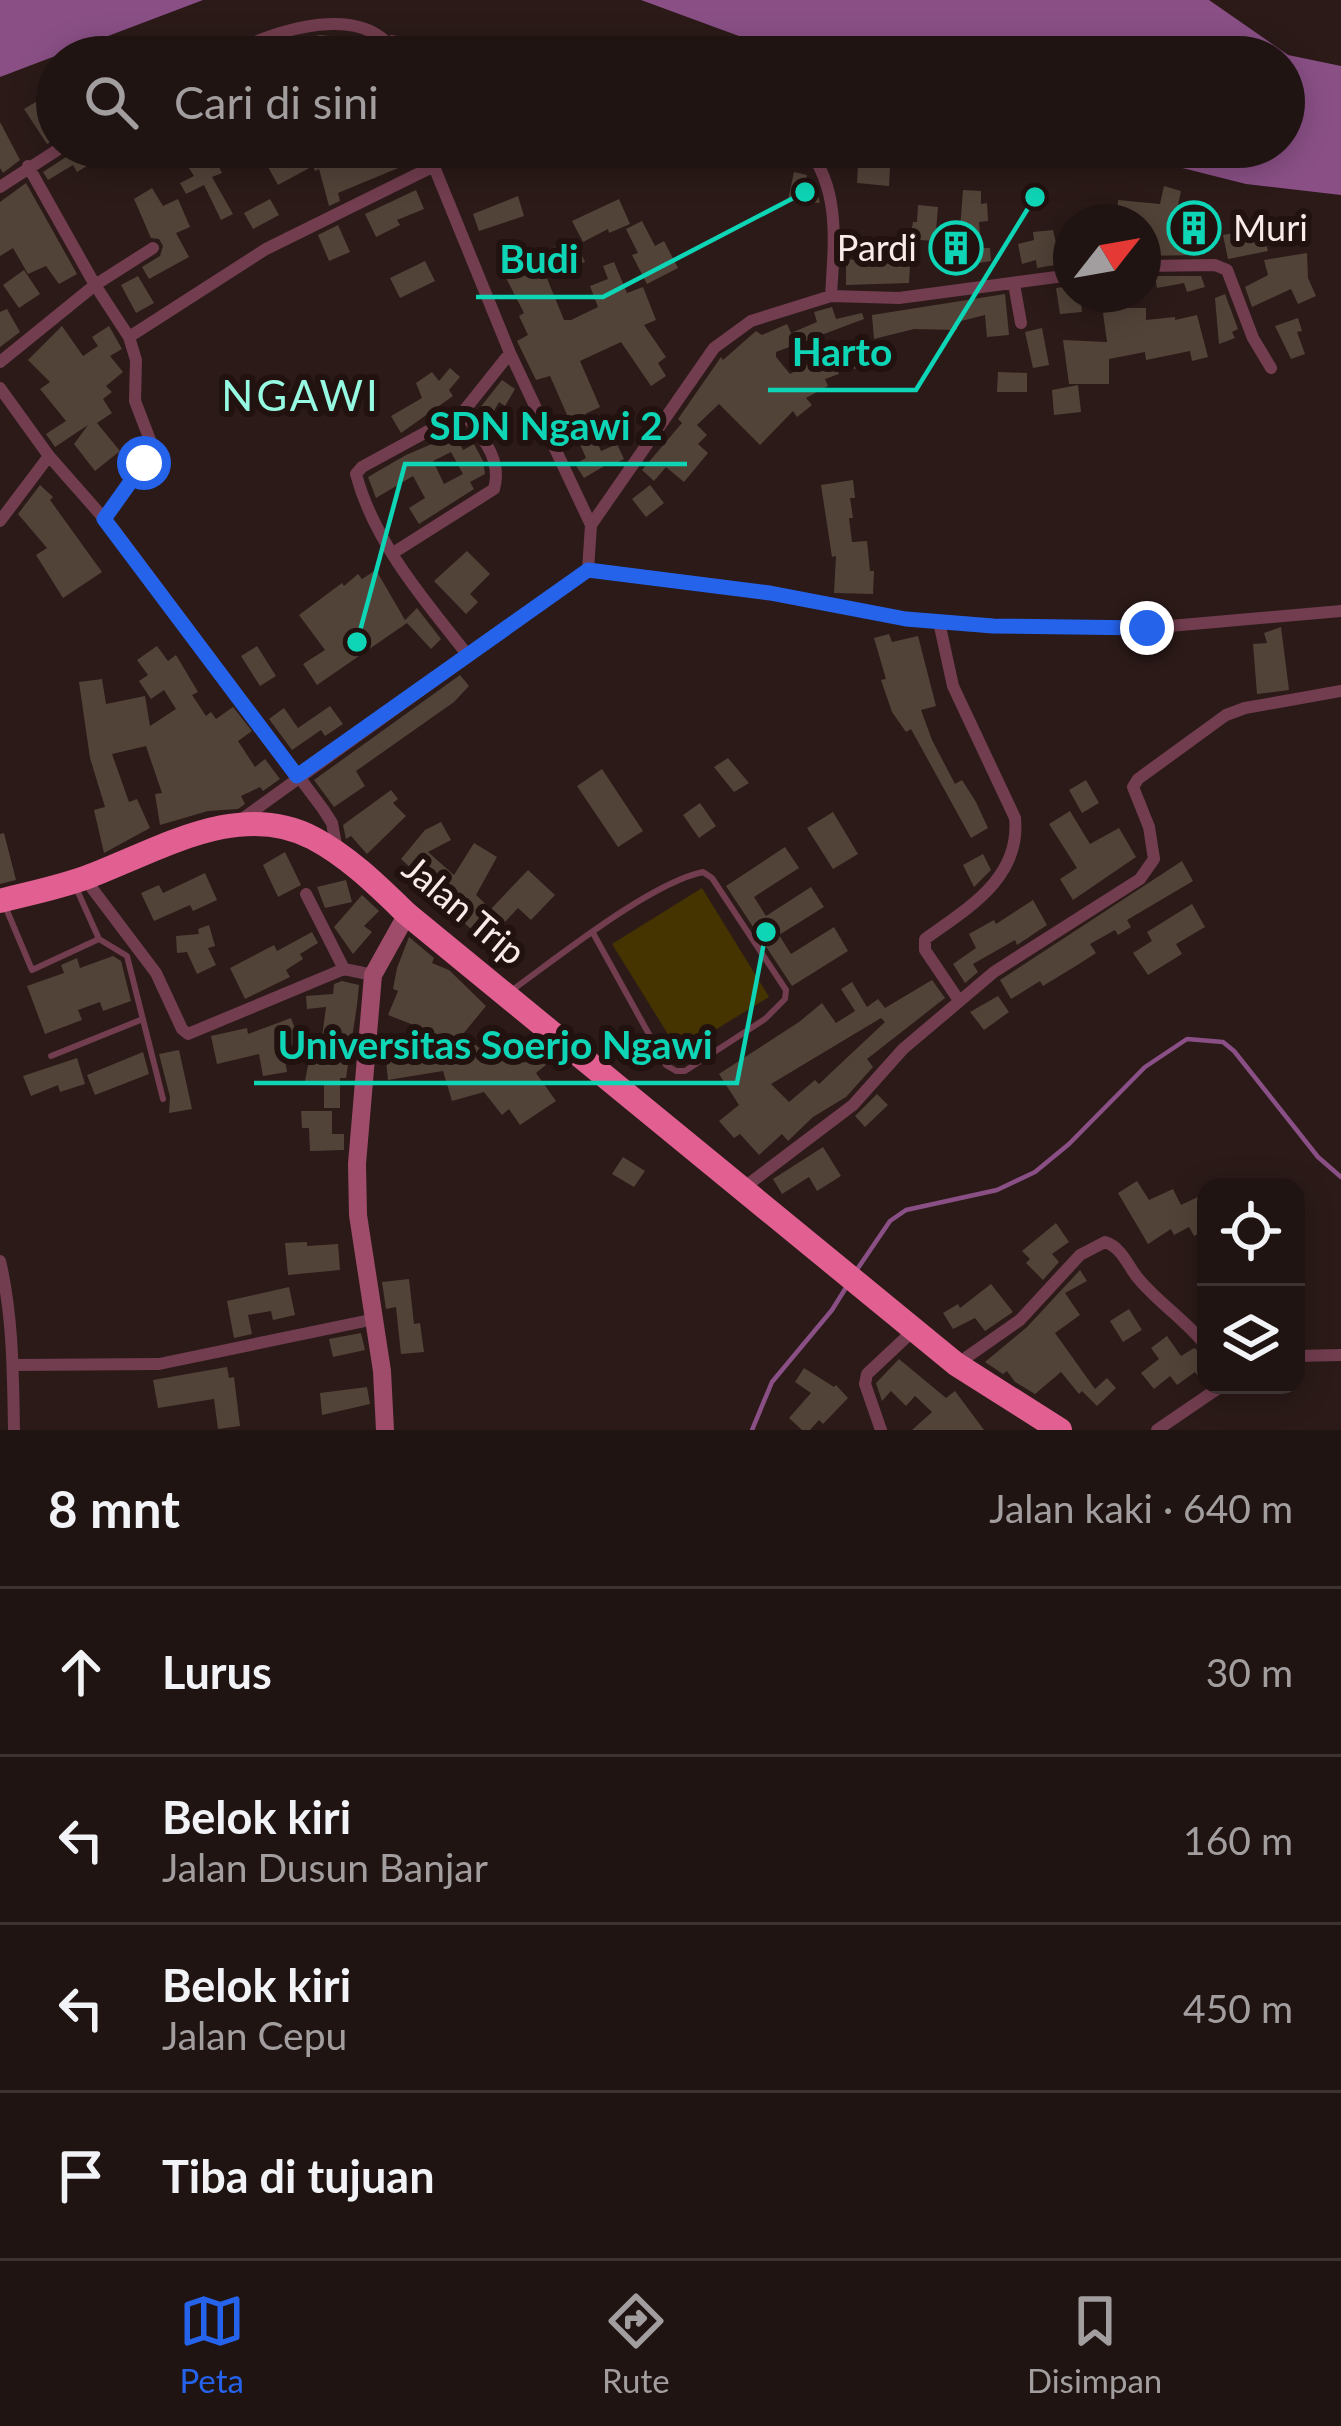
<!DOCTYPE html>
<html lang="id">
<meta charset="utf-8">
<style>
body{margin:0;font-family:Lato,sans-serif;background:#2d2120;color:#f1f3f6}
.controls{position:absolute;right:36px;bottom:36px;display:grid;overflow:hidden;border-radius:24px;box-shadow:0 6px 30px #0003}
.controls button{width:108px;height:108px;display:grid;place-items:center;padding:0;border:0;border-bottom:3px solid #3d3332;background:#201412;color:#f1f3f6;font:60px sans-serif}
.compass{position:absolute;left:1053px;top:204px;width:108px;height:108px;border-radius:50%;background:#201412;box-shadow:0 6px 30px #0003;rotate:59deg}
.stop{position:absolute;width:36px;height:36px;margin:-27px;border:9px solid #2563eb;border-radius:50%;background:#fff}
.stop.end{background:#2563eb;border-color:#fff;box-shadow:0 3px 12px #0008}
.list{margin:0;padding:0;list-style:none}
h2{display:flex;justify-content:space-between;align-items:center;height:156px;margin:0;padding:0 48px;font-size:51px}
h2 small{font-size:39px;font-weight:400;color:#a29e9f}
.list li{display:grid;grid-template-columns:78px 1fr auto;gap:36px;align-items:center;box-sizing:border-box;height:168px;padding:0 48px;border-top:3px solid #3d3332}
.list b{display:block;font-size:45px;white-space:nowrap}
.list p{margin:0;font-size:39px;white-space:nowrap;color:#a29e9f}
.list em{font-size:39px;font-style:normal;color:#a29e9f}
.icon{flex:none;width:66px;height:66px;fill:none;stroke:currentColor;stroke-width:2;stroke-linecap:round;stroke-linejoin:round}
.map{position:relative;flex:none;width:1341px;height:1430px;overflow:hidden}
.search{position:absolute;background:#201412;box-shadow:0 6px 30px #0003;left:36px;right:36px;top:36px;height:132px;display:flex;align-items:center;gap:30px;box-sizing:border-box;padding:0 42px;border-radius:66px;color:#a29e9f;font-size:45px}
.sheet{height:828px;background:#201412}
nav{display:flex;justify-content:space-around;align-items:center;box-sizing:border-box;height:168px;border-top:3px solid #3d3332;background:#201412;font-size:33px;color:#a29e9f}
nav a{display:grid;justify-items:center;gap:6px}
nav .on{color:#2563eb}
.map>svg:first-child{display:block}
.green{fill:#453400}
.water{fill:#8a5086}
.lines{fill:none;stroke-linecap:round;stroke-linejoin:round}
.stream{stroke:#8a5086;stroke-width:4.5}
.building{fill:#524338;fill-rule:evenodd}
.lane{stroke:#713d4f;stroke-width:6}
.street{stroke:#713d4f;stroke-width:12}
.secondary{stroke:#9e4c6a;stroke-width:18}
.highway{stroke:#e16091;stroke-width:24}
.route{stroke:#2563eb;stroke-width:15}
.labels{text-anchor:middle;stroke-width:12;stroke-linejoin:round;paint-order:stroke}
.poi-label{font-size:36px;fill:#f8ebe9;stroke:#21110f;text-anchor:start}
.street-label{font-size:36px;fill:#f8ebe9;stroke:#21110f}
.quarter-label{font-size:42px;letter-spacing:3px;fill:#96f9e1;stroke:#21110f}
.leader{fill:none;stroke:#0dd5b5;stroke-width:4.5}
.callout-dot{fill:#0dd5b5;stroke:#21110f;stroke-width:4.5}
.callout-label{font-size:39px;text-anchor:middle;font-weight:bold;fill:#0dd5b5;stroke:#21110f;stroke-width:12;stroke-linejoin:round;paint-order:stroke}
</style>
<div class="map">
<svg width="1341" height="1430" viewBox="0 0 1341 1430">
<rect width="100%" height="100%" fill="#2b1a18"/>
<!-- green -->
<path class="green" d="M702,888L769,997L679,1052L612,944Z"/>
<!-- water -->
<path class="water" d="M0,0H203L0,77Z
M641,0H1209L1288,55L1341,66V195L1246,184L1099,147H1284V57H796Z"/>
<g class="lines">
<!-- stream -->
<path class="stream" d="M856,1271L890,1221L906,1210L997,1190L1035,1172L1069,1144L1145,1067L1187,1039L1223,1042L1234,1051L1318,1157L1341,1177
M752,1430L772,1382L832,1310L847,1286"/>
</g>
<!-- building -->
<path class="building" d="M320,35L361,39L371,50L343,57H320L315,36Z
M44,97L57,121V138L47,144L24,109Z
M0,122L20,160L3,173L0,168Z
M72,147H79L87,166L77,172L73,165L48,180L43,172L69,155Z
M176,147H247L217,163L222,173L212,177L233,214L221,220L204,185L186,194L180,183L194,176Z
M330,147H353L358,160L394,147L403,166L338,193L340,201L329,206L319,169L315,171L313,166L278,185L267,165L287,153L292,162Z
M858,165L890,168L889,186L857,183Z
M794,172L807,175L805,183L815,184L820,203L788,200Z
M26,183L77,274L59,284L46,266L28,274L13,248L0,256V202Z
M1164,186L1181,191L1175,220L1210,216L1212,236L1203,237L1205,250L1195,251L1196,255L1143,256V222H1117L1118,200L1160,204Z
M152,188L163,206L178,199L190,227L176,233L189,257L149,279L142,267L160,256L163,246L159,239L151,238L134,199Z
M416,190L424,209L397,220L400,225L376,237L365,214Z
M963,190L981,191V204L987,203L988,221L979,222L981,248H990L991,261L946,268L944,242L910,239L913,222H917L918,205L938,207L936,231L960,229Z
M518,196L524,216L479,231L473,214Z
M270,199L279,215L253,229L244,213Z
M619,199L630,224L609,233L608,229L583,242L572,221Z
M642,221L655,246L664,241L678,268L647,284L632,255L638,253L626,229Z
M338,225L350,252L329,261L318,235Z
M1053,230L1061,264L1037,268L1036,260L1022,264L1018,244L1034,240L1033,232Z
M1234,233L1237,244L1264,237L1268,251L1228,259L1223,235Z
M574,238L585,262L546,276L564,320H571L598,307L590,286L608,279L603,266L614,262L627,293L643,287L656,320L644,325L666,357L658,363L666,376L651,386L621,342L580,361L600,407L585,414L601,451L617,444L624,459L613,465L611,462L584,478L575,464L586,458L550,376L536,380L517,341L528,335L519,316L524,313L502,270Z
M1307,253L1308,278L1316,296L1298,304L1291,289L1252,307L1245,287L1268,275L1264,260Z
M846,259L910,266L909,283L846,285Z
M425,261L435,281L400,298L390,278Z
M24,270L40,294L19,308L3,285Z
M138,276L154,303L136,313L121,285Z
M1155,276H1201L1205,287L1187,292L1184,283L1157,288Z
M1071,286V294H1080L1082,312L1060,314L1056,288Z
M1005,294L1009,335L987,337L985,315L957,322V330L914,329L874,339L872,315Z
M1106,294H1119L1123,308H1146V320L1175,317V320L1197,315L1208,357L1192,361L1190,351L1146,360L1145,352L1109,359V384H1069L1063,340L1107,342L1103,313L1110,312Z
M1225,294L1238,329L1232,332L1235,338L1219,344L1215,298Z
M832,307L836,319L862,313L864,319L776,352V357L790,374L843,345L844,350L857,348L860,368L838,371L839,374L825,379L828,386L806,398L812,405L797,417L793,411L760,445L719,404L697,425L707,435L698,444L708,453L684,482L666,467L654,481L642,470L682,423L678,419L721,357L723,360L756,331L762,335L787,324L791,333L817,322L814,312Z
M7,309L20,332L0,347V312Z
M1298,318L1302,331L1297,332L1305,354L1291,359L1275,326Z
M62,326L83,356L98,346L92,337L109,326L122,349L110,356L123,372L106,386L112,392L103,399L112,413L97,423L120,451L95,471L74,444L88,425L55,447L46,434L66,421L40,389L50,382L28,360Z
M1042,328L1049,365L1033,368L1025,332Z
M450,368L460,377L449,390L453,396L401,433L391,416L422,398L416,383L432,372L439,381Z
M998,372L1027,373V392H997Z
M502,380L515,389L505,406L499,402L491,416L479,409Z
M1078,385L1081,412L1054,415L1052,390Z
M455,434L463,450L474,444L483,461L485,474L470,482L474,489L419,524L409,508L425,498L413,476L376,498L368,477L406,455ZM451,452L463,474L444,484L433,461Z
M853,480L855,498H850L853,518H849L852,542L867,541L870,571H874L873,594L834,593L836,556L832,557L821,485Z
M40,485L53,497L50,500L102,572L63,598L36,555L47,548L18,514Z
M650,485L664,503L646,517L632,499Z
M467,551L490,574L470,594L478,602L466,614L434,581Z
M376,570L405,620L417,608L441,639L431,649L407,623L317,685L303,664L325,650L299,615L342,583L344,586L358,574L362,579Z
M1281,627L1289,690L1257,694L1253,644L1267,643L1264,633Z
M889,634L892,642L918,636L936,706L921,710L932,740L955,784L962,780L976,802L988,828L971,838L911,729L906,732L892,712L881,680L886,679L874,638Z
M157,646L168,661L176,655L198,692L192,695L206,716L211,712L216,719L233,707L252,731L238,741L255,767L265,759L280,779L263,791L260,787L241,796L245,804L238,809L208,811L160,825L155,794L162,793L146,746L112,754L129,802L137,799L150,828L104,853L94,810L105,807L90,758L79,682L102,679L106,704L145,696L150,726L176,709L164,690L151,699L139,681L148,675L137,660Z
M257,646L276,676L260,686L241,656Z
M460,675L469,686L454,702L356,771L365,786L334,807L314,780Z
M330,706L343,724L325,736L321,730L292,750L269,719L284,708L298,728Z
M728,758L749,783L734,792L714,767Z
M602,769L643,831L618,847L577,786Z
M1086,780L1099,803L1082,813L1069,790Z
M391,790L398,799L393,803L406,816L367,854L351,836L346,839L343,825Z
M700,803L716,826L699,838L683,815Z
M1070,811L1090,844L1119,828L1136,857L1073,900L1060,879L1077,868L1049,824Z
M833,812L858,854L833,869L807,828Z
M441,822L451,840L428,852L454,875L474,843L497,857L476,895L491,909L528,870L555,895L531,920L518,908L486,942L447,908L450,904L401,859L425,830Z
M4,833L16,880L0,884V834Z
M785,847L799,868L754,897L766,916L811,887L824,907L779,935L791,954L834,927L848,951L792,986L726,886Z
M285,852L301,885L278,897L263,865Z
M983,854L991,870L974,887L963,865Z
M1182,861L1193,881L1127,920L1131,927L1118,935L1115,930L1090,944L1096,953L1079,964L1043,986L1040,981L1011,999L1000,980Z
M205,873L217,900L193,911L190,905L154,921L141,893L159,885L163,893Z
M346,880L352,902L325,908L317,887Z
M362,895L379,911L364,926L372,932L353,954L334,927Z
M1033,900L1047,925L1017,945L1015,940L973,964L978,972L965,983L953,964L976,948L969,934L994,920L996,924Z
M1192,904L1205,927L1176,944L1182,954L1148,975L1133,953L1152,941L1147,932Z
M209,925L215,946L208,948L216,965L197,974L187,952L177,953L176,936L199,934L198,929Z
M312,932L318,943L300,954L303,959L286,970L290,977L245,999L230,968L274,945L277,951Z
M409,937L434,958L432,963L449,970L486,1006L463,1034L479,1048L500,1033L524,1063L541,1047L552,1060L536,1073L556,1101L520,1125L509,1109L502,1115L484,1092L452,1101L443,1071L388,1080L386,1060L395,1059L392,1039L434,1033L388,1015L398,991L393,989L397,968Z
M113,956L121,961L131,1001L103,1011L100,1002L78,1010L82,1020L45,1034L27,986L64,973L61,965L77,958L80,968Z
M932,980L945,998L867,1059L873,1067L846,1097L813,1117L788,1141L782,1134L759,1155L740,1134L734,1138L719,1121L739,1105L719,1074L799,1022L822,1003L836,1023L855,1011L841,989L852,982L867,1007L878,999L885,1008ZM881,1018L885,1022L819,1084L815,1080L789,1102L771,1084Z
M342,981L359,985L357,1005L346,1078H340V1108H324V1085L305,1081L311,1050L320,1052L326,1007L307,1009L306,996L333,994L334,984Z
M998,996L1009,1012L984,1030L970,1012Z
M291,1018L300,1042L283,1048L287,1072L263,1076L259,1054L217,1064L211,1036L247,1028L248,1034Z
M179,1050L192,1109L169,1113L170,1097L159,1054Z
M143,1052L149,1074L95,1095L87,1075Z
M77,1058L85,1084L60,1092L58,1085L31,1096L23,1076Z
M877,1094L888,1105L865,1127L855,1116Z
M301,1111H332V1134H344V1150L310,1151L309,1128H302Z
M823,1147L841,1176L817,1191L809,1177L782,1194L773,1179Z
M623,1157L645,1171L634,1187L612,1174Z
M1137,1181L1149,1200L1173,1189L1181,1205L1206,1193V1221L1201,1223L1204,1231L1194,1236L1189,1227L1174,1235L1171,1229L1148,1244L1118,1193Z
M1056,1223L1069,1242L1052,1254L1059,1262L1043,1280L1026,1263L1030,1259L1022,1251Z
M307,1242V1246L338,1244L340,1270L288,1275L285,1243Z
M1080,1270L1087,1281L1065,1293L1080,1315L1055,1333L1095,1389L1107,1378L1116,1388L1097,1406L1082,1391L1079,1394L1061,1372L1035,1394L1015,1382L1007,1371L1003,1374L985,1362L1027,1327Z
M409,1279L414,1324L420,1323L424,1352L401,1354L396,1307L386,1309L382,1282Z
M991,1284L1013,1312L985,1331L975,1318L953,1329L943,1313L958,1304L960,1308Z
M289,1287L295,1315L273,1320L271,1311L248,1315L252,1334L234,1338L227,1301Z
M1129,1309L1142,1330L1123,1342L1110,1321Z
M361,1333L365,1350L333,1357L329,1339Z
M1167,1336L1181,1356L1194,1348L1206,1356V1371L1198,1376L1195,1372L1177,1385L1170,1376L1154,1389L1141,1373L1159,1359L1151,1348Z
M899,1359L946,1398L955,1391L984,1430H912L932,1412L915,1396L906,1406L891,1391L882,1401L876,1383Z
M227,1367L229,1378L234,1377L240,1426L218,1429L214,1399L158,1408L153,1380Z
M804,1368L834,1387L836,1385L848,1398L823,1424L819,1420L810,1430H802L789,1418L811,1393L795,1382Z
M367,1387L370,1404L322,1415L320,1393Z"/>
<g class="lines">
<!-- lane -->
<path class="lane" d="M5,906L32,970L99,939L77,890
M99,939L127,956L163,1099
M511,991C557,958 650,883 703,872L712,878L786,990L785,999L765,1019L685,1071H676L666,1065L593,933
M51,1056L143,1019"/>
<!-- street -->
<path class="street" d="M392,41L463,57
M224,57C276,28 368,0 397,57
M426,147L510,353L591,525
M807,147C841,191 834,243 831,296
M28,166L95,285L129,337L136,360L135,401L150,440V452L104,519
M0,187L62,147
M1143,266L1215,265L1227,270L1253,338L1271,368
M1014,284L1021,323
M129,337L266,249L432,167
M0,362L95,285L153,248
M0,388L49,456L115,531L323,809L332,823L337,850
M0,521L49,456
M393,553L494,489C503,458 480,435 463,412
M588,570L591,525L714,348L751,321L831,296L899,298L1071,275
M939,622L953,686L1015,818C1021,878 968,908 925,939V950L958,999
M467,654C424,600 374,542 356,474L362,467L463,412L510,353
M242,819L588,570L770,593L906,619L993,626L1147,628L1341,611
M85,879L156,973L182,1029L188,1034L344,969L373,975
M306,894L344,969
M742,1189L853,1105L903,1049L994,972L1140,879L1154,859L1149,827L1133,787L1138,779L1226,715L1245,708L1341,691
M0,1261C13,1316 13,1374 14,1430
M1296,1356L1341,1355
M957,1364L1020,1320L1080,1255L1105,1242C1121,1247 1127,1264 1137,1277C1158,1303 1186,1320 1206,1346
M13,1365L159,1364L375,1319
M881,1430L865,1384L867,1374L914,1330
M1157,1430L1223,1385"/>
<!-- secondary -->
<path class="secondary" d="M385,1430L382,1371L358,1215L357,1164L373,975L407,914"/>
<!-- highway -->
<path class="highway" d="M0,901C30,893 62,887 90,876C159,850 240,799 313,838C349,857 378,886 407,914L956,1364L1060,1430"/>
</g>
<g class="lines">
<!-- route -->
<path class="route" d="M144,463L104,519L297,776L588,570L770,593L906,619L993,626L1147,628"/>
</g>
<!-- icons -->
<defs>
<g id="building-ring" transform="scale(2.7)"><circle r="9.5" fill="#21110f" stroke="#0dd5b5" stroke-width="1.5"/><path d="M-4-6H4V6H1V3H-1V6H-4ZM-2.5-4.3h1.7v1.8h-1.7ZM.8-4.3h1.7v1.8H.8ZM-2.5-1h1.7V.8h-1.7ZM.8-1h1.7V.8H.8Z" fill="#0dd5b5"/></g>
</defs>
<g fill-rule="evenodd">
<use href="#building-ring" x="1194" y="228"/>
<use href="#building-ring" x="956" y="248"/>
</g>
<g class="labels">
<!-- poi labels -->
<g class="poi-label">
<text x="1233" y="241">Muri</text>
<text x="917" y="261" text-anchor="end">Pardi</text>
</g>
<!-- street labels -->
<g class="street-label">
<text transform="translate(464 910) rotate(40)" y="13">Jalan Trip</text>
</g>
<!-- quarter labels -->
<g class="quarter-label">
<text x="301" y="411">NGAWI</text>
</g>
</g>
<!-- callouts -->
<path class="leader" d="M805 192L603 297H476M1035 197L916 390H768M357 642L405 464H687M766 932L737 1083H254"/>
<g class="callout-dot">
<circle cx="805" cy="192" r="12"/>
<circle cx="1035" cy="197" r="12"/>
<circle cx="357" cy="642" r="12"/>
<circle cx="766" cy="932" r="12"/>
</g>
<g class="callout-label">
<text x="539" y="273">Budi</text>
<text x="842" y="366">Harto</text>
<text x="546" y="440">SDN Ngawi 2</text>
<text x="495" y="1059">Universitas Soerjo Ngawi</text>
</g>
</svg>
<div class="controls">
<button><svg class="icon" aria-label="locate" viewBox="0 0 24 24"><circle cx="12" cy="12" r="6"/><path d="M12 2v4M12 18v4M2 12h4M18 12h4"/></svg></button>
<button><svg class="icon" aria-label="layers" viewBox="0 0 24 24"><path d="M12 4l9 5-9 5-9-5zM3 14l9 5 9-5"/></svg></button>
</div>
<svg class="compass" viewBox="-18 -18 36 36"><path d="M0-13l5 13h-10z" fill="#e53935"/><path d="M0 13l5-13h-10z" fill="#a29e9f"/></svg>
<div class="stop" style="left:144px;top:463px"></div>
<div class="stop end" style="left:1147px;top:628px"></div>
<div class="search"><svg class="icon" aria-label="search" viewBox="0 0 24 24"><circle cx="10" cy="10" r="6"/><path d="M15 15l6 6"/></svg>Cari di sini</div>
</div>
<section class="sheet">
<h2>8 mnt<small>Jalan kaki · 640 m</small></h2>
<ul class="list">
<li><svg class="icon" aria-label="ahead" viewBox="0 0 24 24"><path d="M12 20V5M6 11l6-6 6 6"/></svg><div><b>Lurus</b></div><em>30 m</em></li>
<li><svg class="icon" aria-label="left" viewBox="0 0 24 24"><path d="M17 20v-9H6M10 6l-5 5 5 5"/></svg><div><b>Belok kiri</b><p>Jalan Dusun Banjar</p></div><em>160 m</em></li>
<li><svg class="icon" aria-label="left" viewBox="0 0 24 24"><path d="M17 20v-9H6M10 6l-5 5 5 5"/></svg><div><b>Belok kiri</b><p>Jalan Cepu</p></div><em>450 m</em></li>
<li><svg class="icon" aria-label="arrive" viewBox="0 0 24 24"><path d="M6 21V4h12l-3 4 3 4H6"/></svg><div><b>Tiba di tujuan</b></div></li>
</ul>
</section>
<nav>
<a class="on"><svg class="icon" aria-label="map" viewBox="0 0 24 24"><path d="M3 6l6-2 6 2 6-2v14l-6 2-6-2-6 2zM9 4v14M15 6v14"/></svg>Peta</a>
<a><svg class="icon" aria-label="directions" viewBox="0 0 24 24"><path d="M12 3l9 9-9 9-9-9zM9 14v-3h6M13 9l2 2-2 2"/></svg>Rute</a>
<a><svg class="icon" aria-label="saved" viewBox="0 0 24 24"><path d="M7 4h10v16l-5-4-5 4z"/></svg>Disimpan</a>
</nav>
